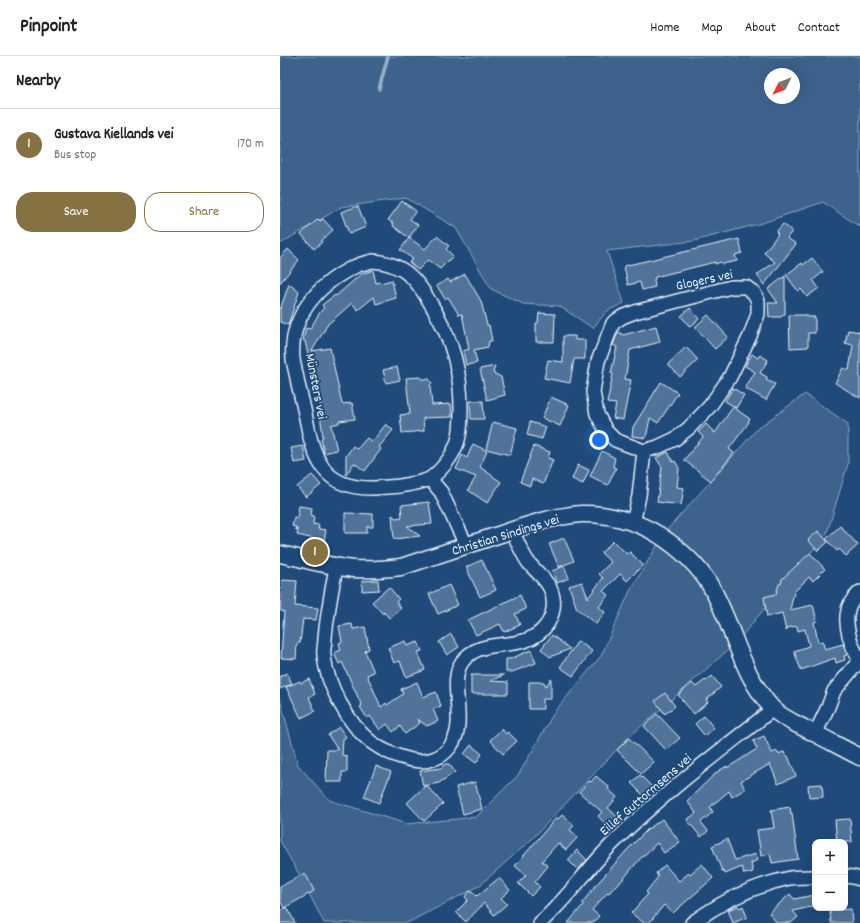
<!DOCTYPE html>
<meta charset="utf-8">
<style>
body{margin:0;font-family:Dekko,sans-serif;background:#f6f6f6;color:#222}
.controls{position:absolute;right:12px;bottom:12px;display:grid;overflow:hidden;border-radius:8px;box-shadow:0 4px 16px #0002}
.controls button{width:36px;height:36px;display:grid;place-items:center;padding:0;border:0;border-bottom:1px solid #e0e0e0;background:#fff;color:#222;font:20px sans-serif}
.compass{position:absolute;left:484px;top:12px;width:36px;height:36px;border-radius:50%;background:#fff;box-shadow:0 4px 16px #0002;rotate:228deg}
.you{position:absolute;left:319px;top:384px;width:14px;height:14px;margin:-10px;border:3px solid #fff;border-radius:50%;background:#1a73e8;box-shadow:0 0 0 6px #1a73e833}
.badge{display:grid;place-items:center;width:26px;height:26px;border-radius:50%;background:#857141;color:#fff;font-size:13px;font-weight:700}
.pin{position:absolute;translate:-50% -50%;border:2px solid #fff;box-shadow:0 1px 4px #0006}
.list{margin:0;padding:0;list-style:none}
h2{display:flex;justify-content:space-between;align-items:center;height:52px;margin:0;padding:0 16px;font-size:17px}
h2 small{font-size:13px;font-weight:400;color:#767676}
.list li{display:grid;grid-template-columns:26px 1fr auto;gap:12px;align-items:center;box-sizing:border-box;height:72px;padding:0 16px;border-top:1px solid #e0e0e0}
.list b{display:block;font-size:15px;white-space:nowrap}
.list p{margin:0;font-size:13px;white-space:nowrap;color:#767676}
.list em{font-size:13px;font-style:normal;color:#767676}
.actions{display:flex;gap:8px;padding:12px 16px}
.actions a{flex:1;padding:9px 0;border:1px solid #857141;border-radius:16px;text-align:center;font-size:14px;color:#857141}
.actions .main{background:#857141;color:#fff}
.map{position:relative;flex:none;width:580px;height:867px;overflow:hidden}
header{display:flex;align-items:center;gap:24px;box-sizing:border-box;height:56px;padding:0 20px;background:#fff;border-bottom:1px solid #e0e0e0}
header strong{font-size:19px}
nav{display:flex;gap:22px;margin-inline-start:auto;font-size:14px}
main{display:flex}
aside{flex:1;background:#fff}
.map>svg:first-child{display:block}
.green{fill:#3c628c;stroke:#92aac2;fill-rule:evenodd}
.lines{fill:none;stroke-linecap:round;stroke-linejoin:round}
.stream{stroke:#9ab0c7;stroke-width:3.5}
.building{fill:#517399;stroke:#e8f1f8}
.minor-casing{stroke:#e8f1f8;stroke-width:16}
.tertiary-casing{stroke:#e8f1f8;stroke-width:19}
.minor{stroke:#1f4a7a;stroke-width:13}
.tertiary{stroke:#1f4a7a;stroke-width:16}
.labels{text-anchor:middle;stroke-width:3.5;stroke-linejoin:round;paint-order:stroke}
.street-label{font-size:14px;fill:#e8f1f8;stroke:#1f4a7a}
</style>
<header>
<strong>Pinpoint</strong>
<nav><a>Home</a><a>Map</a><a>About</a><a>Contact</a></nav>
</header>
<main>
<aside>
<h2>Nearby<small></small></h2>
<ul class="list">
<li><span class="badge">1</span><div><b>Gustava Kiellands vei</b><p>Bus stop</p></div><em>170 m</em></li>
</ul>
<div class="actions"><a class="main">Save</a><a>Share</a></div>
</aside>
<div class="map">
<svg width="580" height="867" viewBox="0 0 580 867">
<rect width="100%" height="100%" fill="#1f4a7a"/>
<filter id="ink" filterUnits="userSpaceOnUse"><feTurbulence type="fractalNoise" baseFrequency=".025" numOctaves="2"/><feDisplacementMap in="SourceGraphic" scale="8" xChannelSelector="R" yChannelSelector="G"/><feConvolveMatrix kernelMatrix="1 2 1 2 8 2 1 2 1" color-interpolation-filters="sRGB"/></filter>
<g filter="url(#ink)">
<!-- green -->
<path class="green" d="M0,0H580V171L543,146L482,167L414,185L327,195L344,247L327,255L313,272L279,250L243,248L211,233L176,172L126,142L61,151L0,188ZM490,18H514V42H490Z
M525,338L568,368V408L547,477L456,587L349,681L252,783L199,830L127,867H44L19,818L0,785V643L18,709L49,744L127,768L196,761L239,718L275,655L321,600L350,535L386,475L478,372Z"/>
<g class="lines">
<!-- stream -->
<path class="stream" d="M99,33L108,0"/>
</g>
<!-- building -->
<path class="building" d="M122,145L136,155L130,163L138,169L129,182L113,170L114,168L108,164Z
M78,150L86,171L69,178L61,156Z
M38,163L40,165L43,163L53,174L41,185L42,186L34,193L21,178Z
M503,168L512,175L507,182L516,188L484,229L477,219L495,206L484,197L498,178L496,176Z
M157,180L169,190L166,193L173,200L160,213L148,204L138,214L129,206L133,203L120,194L129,182L145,193Z
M459,183L462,197L455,199L457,205L442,208L441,206L435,208V206L375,221V223H374L375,231L362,234L360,226L348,229L344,210Z
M8,193L19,204L0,227V202Z
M532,202L543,216L533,224L539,232L527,241L521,233L518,235L506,219L522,207L523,209Z
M93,214L96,227L100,226V227L112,224L116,242L96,248L94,241L78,254L72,247L48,268L32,295L50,292L62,348L72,347L75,363L59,365V367L51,369L57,394L44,397L41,382L43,381L40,358H42L38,335L36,336L25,285L23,284L26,272L30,273L40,256L44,252L42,249L55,239L56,240L81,218Z
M185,218L201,245L207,269H209L212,285H209L208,291L194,294L197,307L186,309L183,295L189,293L182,258L179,259L168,241L165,243L157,230L168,223L170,226Z
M505,220V258L501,261H489L488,247H498L488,233Z
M9,228L19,236L8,269L0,266V254Z
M410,252L419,263L410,271L401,260Z
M259,257L275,258L274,286H256V267H258Z
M428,259L448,281L435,293L415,271Z
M509,259H527V261H535V277H528V291L510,292Z
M376,270L380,286L350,294L345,323L351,324L343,364L333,362L336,348L327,347L333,318L331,317L337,291L333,289L337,278L339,276L343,279Z
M568,274L580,276V342L555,327L563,312L569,314L573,289L565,287Z
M283,280H295V284H305V303H294L290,327L264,322L268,304L283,306Z
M406,291L418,304L400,321L388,308Z
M472,298L478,302L480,299L488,304L480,317L487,321L486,324L495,328L486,344L465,332L475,316L465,310Z
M215,310L213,317L221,321L225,339L207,344L200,313Z
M117,311L120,324L106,327L103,314Z
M141,321V323H149L150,325L152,327L150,330L152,349L171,348L172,361L143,362L144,375L122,377L120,359L130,358L126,322Z
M381,326L398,337L378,367L370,362L366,382L352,380L353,371Z
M453,332L464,339L456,352L445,345Z
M271,341L289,349L280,370L262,362Z
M190,345H203L204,363H191Z
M453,351L470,363L468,365L469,366L449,393L454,397L431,425L404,404L423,381L418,376L426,368L435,377Z
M213,366L237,372L230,399L206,393Z
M250,366L266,371L262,383L247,379Z
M106,368L113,374L99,391L101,393L85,415L74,407L66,419V400L73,390L77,393L87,382L92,386Z
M193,388L207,395L200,411L221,426L207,447L188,434L196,421L176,413L182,399L187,402Z
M23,390L26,405L14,407L11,392Z
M254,390L270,396L268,402L273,404L263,428L252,423L250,430L240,426Z
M322,395L335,402L333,411L336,412L328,429L310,420Z
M388,396L393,406L395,405L399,412L397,431L404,432L401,449L377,446L382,411L376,402Z
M298,409L309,414L303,428L292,423Z
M32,419L41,429L26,441L17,431Z
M149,446L152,468L127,470L140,480L114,483L112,459L116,462L122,461L121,449Z
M19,450L32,452L31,459L34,460L33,468L39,469L38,473L46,474L44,485L17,479L18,474L15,473L16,471L12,470L14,461L17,462Z
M65,457L93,458V471H87V477H65Z
M560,470L578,489L566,500L559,493L557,495L546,483Z
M538,475L548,486L538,495L528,484Z
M284,482L294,505L279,511L269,488Z
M333,485L347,498L350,496L363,509L347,525L340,518L323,535L328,539L319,551L325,556L316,568L297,553L289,530L302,526L308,542L323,522L319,518L331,506L321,497Z
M530,497L545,513L533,525L529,521L514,536L510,554L533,549L537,565L534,566L538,586L542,585L545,593L563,588L567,599L564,600L565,604L556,607L555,602L521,614L514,595L529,590L525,573L518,575L517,570L507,572L506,575L502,557L487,561L484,541L496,538L499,528H501L502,523Z
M202,504L216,534L200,541L186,511Z
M284,510L289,522L277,527L272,515Z
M2,524L17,525L15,550L38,552L36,564L23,563L20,587H17L16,603L1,602L4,555H0Z
M98,524L99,534L82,535V525Z
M169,529L178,549L158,558L149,538Z
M109,531L119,543L116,546L121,552L109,562L104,556L103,558L92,546Z
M240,539L246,553L235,558L240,569L224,576L220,568L196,579L188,564Z
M72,568L73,573L85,571L89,593L85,595L94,616L87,619L101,651L106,647L107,649L123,638L121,633L137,626L143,641L156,636L161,650L153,653L158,665L147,670L137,663L140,667L125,678L120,670L113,676L107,668L100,674L90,660L87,662L80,651L82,650L62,606L59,608L54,597L61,594L59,587L62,586L59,570Z
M171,578L179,591L167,599L159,586Z
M272,579L290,593L270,601L261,593Z
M125,585L127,590L138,586L142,595L138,596L145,614L126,621L120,605L114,607L108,592Z
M298,585L312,595L293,620L280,611Z
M251,594L256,607L232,616H226V603H230Z
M7,617L12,628L0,633V620Z
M191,619H224L210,625L228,626V638H191Z
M432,620L441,631L426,644L428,646L414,658L398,639L412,627L416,631L425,624L426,625Z
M29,623L35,638L29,641L35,655L21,662L6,631L20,625L21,627Z
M271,623V643H263V653H249V626H264L266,630Z
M385,637L395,650L385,658L375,645Z
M377,658L400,682L386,694L364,670Z
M424,660L434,672L425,680L415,668Z
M59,671L66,681L63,683L62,699L67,700V716H62V726H46L47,694H58L48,679Z
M222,673L226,678L228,676L237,685L223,698L210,684Z
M484,680L492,697L497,695L498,698L504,696L506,701L508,700L516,720L498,728L490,708L461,725L465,733L452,741L449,735L430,751L433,756L421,766L428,775L421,781L407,764L416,757L407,745L437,716L447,710V712L477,693L473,685Z
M349,682L374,706L361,718L337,694Z
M191,689L202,698L196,707L184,698Z
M165,708H169L175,716L159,727L143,730L140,715L161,712Z
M96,710L111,716L99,747L84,741Z
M360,719L372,731L363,739L351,727Z
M316,720L329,731L328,733L337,741L328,752L342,765L332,775L318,760L322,756L299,736L309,725L311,726Z
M195,726L202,753L183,758L176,731Z
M542,728L543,741L529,742L528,729Z
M146,729L163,748L144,765L127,747Z
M510,751L511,758L512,757L518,803L492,807L490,798L481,800L477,774L494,772L491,754Z
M282,759L294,769L290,774L298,781L286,794L278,787L262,805L268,810L255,826L260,831L251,840L238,827L246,819L235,810L276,762L278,763Z
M382,763L400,786L384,797L377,787L360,803L338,829L337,828L329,837L328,836L312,854L319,860L313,867H288L303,849L302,847L317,828L348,793L367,774Z
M570,763L572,786H557L555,764Z
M447,783L455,804L476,798L478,804L471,807L473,816L464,818L462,811L445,818L443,814L442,815L432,790Z
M297,794L307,804L298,814L288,804Z
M422,808L433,822L393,857L384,849L369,867H364L351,857L368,838L366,836L378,821L376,817L385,809L399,825L409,817L410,818Z
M25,817L34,835L4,852L0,844V831Z
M219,822L230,834L221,842L227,848L214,859L204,847L186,866L176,856L188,844L185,841L191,834L197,840Z
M510,838L514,843L535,839V850L513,855L518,861L511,867H497L489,857Z
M458,850L460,852L463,850L467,861L453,867L448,854Z
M7,851L15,867H0V855Z
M571,853L572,867H551L550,854Z"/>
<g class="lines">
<!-- minor casing -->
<g class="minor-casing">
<path id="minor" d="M92,205C127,207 139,227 155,255C173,286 181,317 181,352C181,361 181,371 179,380C176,396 164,412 151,422C143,427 129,428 120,430C112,431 103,431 95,432C54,433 38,416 29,377C26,361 22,344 18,328C17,320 14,311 13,303C9,261 38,228 74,211C79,208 86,207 92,205Z
M451,231H466L474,237L478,245V258L470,280L450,321L430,350L409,372L395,383L378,391L364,395L335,384L326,375L317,358L313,336L318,305L333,267L342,261L355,256Z
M150,423L161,436L186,489
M353,467L359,440L364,395
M56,511C52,534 47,558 45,582C45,588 43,594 44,600C47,629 68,668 91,686C103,695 118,701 132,704C146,707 161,703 170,691C189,666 167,628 182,606C202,578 243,599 265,571C274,560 276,545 270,532C265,522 255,515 248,506C241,496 237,485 232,474
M535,678L548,651L554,635L580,604C571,591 564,569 568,554C569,547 575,541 580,536
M565,820L573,821L580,823
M260,867C287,843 308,812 334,786C383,737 439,696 493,653
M412,867C441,846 475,829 510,822C518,821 527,821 535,821"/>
</g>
<!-- tertiary casing -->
<g class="tertiary-casing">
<path id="tertiary" d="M0,498C25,503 49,511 74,513C90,514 105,513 121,511C155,500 188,489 221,478C247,469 274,460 301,458C326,457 357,465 379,479C399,492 417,508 430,529C454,569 460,618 493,653C503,663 519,669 532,676C548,684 564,693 580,701"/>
</g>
<!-- minor -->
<use href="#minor" class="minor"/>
<!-- tertiary -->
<use href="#tertiary" class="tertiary"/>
</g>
</g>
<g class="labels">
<!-- street labels -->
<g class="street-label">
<text transform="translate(424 223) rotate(-12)" y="5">Glogers vei</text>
<text transform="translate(37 330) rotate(79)" y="5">Münsters vei</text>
<text transform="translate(225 478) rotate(-17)" y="5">Christian Sindings vei</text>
<text transform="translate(365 738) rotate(-41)" y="5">Eillef Guttormsens vei</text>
</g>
</g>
</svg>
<div class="controls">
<button>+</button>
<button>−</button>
</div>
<svg class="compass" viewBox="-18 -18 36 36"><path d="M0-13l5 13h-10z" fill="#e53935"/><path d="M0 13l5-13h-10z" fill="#767676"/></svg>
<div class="you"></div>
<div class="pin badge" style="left:35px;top:496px">1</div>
</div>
</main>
